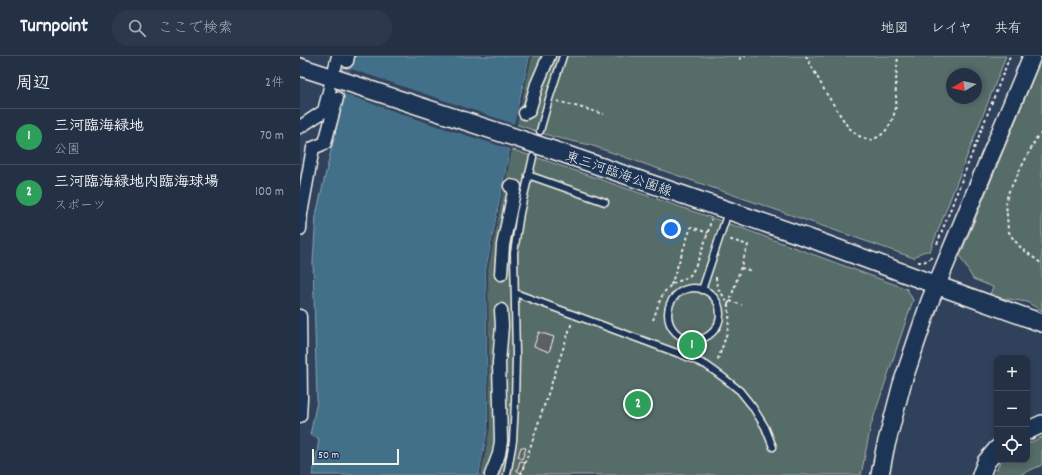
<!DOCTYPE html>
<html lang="ja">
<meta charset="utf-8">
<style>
body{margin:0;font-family:Dekko,"Klee One",sans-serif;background:#2c394c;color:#f1f3f6}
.controls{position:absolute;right:12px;bottom:12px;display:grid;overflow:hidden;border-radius:8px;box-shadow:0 2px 6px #0003}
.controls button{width:36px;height:36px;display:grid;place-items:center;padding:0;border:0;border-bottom:1px solid #414c5e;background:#243145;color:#f1f3f6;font:20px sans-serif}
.compass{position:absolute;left:646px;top:12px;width:36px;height:36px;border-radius:50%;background:#243145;box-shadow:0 2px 6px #0003;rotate:261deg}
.scale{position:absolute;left:12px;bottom:10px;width:87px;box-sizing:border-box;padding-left:4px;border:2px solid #f4f1e8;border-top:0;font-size:11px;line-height:14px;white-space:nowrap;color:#f4f1e8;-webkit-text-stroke:3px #1d3557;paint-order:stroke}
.you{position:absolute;left:371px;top:173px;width:14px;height:14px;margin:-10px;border:3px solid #fff;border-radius:50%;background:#1a73e8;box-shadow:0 0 0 6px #1a73e833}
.badge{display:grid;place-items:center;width:26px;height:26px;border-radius:50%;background:#95b2f1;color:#fff;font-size:13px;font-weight:700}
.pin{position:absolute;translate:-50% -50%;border:2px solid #fff;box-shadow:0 1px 4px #0006}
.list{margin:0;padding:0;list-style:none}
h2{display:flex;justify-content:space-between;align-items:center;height:52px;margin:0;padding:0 16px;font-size:17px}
h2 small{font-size:13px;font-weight:400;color:#a3a9b3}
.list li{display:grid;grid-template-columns:26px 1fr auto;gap:12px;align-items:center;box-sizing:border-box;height:56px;padding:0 16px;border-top:1px solid #414c5e}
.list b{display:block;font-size:15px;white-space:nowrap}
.list p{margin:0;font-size:13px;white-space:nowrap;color:#a3a9b3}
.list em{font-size:13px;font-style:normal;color:#a3a9b3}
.icon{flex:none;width:22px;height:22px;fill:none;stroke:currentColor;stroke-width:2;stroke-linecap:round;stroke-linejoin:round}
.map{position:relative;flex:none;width:742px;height:419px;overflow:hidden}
header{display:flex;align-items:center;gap:24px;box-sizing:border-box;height:56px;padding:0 20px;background:#243145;border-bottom:1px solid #414c5e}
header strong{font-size:19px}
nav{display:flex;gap:22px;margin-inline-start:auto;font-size:14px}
.search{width:280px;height:36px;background:#2c394c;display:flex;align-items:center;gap:10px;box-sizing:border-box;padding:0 14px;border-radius:22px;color:#a3a9b3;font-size:15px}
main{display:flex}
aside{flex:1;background:#243145}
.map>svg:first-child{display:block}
.green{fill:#576c68;stroke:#a6aea8;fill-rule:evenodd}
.water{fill:#436f88;stroke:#8aa3ae}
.pier{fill:#30415c}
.building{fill:#5c5e66;stroke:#f4f1e8}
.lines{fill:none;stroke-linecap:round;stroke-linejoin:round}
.street-tunnel{stroke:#4d5b71;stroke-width:12;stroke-dasharray:12 6;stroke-linecap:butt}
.lane-casing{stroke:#f4f1e8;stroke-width:9}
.street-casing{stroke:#f4f1e8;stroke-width:15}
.secondary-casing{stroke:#f4f1e8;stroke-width:20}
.path{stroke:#f4f1e8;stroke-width:2;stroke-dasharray:3 3;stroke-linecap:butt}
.lane{stroke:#1d3557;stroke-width:6}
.street{stroke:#1d3557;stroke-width:12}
.secondary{stroke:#1d3557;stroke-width:17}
.secondary-bridge-casing{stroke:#f4f1e8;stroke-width:20;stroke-linecap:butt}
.secondary-bridge{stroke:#1d3557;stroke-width:17}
.labels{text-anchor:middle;stroke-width:3;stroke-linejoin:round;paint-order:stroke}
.street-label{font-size:14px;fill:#f4f1e8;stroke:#1d3557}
</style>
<header>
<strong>Turnpoint</strong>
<div class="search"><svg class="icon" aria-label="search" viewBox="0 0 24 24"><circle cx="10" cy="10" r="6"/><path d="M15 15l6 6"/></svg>ここで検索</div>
<nav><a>地図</a><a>レイヤ</a><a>共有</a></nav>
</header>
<main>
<aside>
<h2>周辺<small>2件</small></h2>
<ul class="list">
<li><span class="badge" style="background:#2e9e5b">1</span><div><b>三河臨海緑地</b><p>公園</p></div><em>70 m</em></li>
<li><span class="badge" style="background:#2e9e5b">2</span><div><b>三河臨海緑地内臨海球場</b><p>スポーツ</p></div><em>100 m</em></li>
</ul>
</aside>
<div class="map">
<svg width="742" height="419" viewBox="0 0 742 419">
<rect width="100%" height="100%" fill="#30415c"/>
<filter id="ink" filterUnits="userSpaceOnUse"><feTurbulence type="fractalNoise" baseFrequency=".025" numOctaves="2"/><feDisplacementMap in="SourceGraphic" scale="8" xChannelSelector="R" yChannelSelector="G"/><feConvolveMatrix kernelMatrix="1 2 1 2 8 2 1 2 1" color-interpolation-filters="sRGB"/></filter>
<g filter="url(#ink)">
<!-- green -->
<path class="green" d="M230,0H706L630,195C623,195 619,197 614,202L290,89L254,81L215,68L221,37ZM652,18H676V42H652Z
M742,1V255L727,246L689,240L693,231L673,223L660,200Z
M210,93L247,105L444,173L607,233L613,244L571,369L561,419H179L188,372L186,214Z
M742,381V409L719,419H694L700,406L703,404H727V388Z"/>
<!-- water -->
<path class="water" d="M53,0H230L221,37L186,214L188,372L179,419H12L15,409L19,383L10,379L17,345L13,206L16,159Z"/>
<!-- pier -->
<path class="pier" d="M230,0H232L217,68L188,214L190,372L181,419H179L188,372L186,214L210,93L128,67L42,37L48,12L214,68Z"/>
<!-- building -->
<path class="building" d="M239,276L254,281L249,296L234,290Z
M221,391L226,392L222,403L218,401Z
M220,405L225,406L221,417L217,415Z"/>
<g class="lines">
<!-- street-tunnel -->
<path class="street-tunnel" d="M37,42L47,5"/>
<!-- lane casing -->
<g class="lane-casing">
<path id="lane" d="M240,75L249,43L263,0
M228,119L305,146
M368 258a26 26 0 1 1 52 0a26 26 0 1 1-52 0Z
M402,234L428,156
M215,237L385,300L406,309L424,322L440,335L452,350L465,371L473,391
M207,419L213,385L215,346L216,301L214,197L220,157L233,101"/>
</g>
<!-- street casing -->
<g class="street-casing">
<path id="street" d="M47,5L48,0
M225,57L229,55L237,28L249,0
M0,71L24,55L38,0
M0,173L1,158L13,92L25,87L37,42
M201,218L203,189L215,131L210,130
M0,260L1,342L0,360
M191,419L199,398L201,385L199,307L202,270L201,254"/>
</g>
<!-- secondary casing -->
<g class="secondary-casing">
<path id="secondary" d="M0,11L37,23
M250,93L520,186L636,229L742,267
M727,375L742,368
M580,419L585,393L602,328L630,245L732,0
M681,419L686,406L697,393"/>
</g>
<!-- path -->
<path class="path" d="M506,0L526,37L548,71L559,80L569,84C586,81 593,66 596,50C597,44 595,38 596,31C596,21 597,10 598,0
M439,3L446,0
M257,45L304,58
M742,77L737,81L709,135L706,145L708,174L711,180L721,192L742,208
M637,188L710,0
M618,206H624L632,201
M441,212L452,215
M416,221C416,236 423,236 427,247C434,265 423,288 417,306
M371,229L391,171L408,177
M430,245L442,249
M428,248L430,245L448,189L428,183
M353,264C357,254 360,240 367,233C373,226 382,225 389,220C396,215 410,173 411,163
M221,419L272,266"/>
<!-- lane -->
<use href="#lane" class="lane"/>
<!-- street -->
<use href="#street" class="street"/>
<!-- secondary -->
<use href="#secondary" class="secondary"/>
<!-- secondary-bridge casing -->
<g class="secondary-bridge-casing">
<path id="secondary-bridge" d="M37,23L250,93"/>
</g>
<!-- secondary-bridge -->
<use href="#secondary-bridge" class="secondary-bridge"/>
</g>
</g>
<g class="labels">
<!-- street labels -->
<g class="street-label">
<text transform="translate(319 117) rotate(19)" y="5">東三河臨海公園線</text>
</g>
</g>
</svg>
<div class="controls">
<button>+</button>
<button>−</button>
<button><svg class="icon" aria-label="locate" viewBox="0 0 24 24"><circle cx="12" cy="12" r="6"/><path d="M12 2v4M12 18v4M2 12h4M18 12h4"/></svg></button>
</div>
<svg class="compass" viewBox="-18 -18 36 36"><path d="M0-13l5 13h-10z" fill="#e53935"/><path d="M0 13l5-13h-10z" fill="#a3a9b3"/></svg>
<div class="scale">50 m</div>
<div class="you"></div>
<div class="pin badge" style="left:392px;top:289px;background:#2e9e5b">1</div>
<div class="pin badge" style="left:338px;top:348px;background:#2e9e5b">2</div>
</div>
</main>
